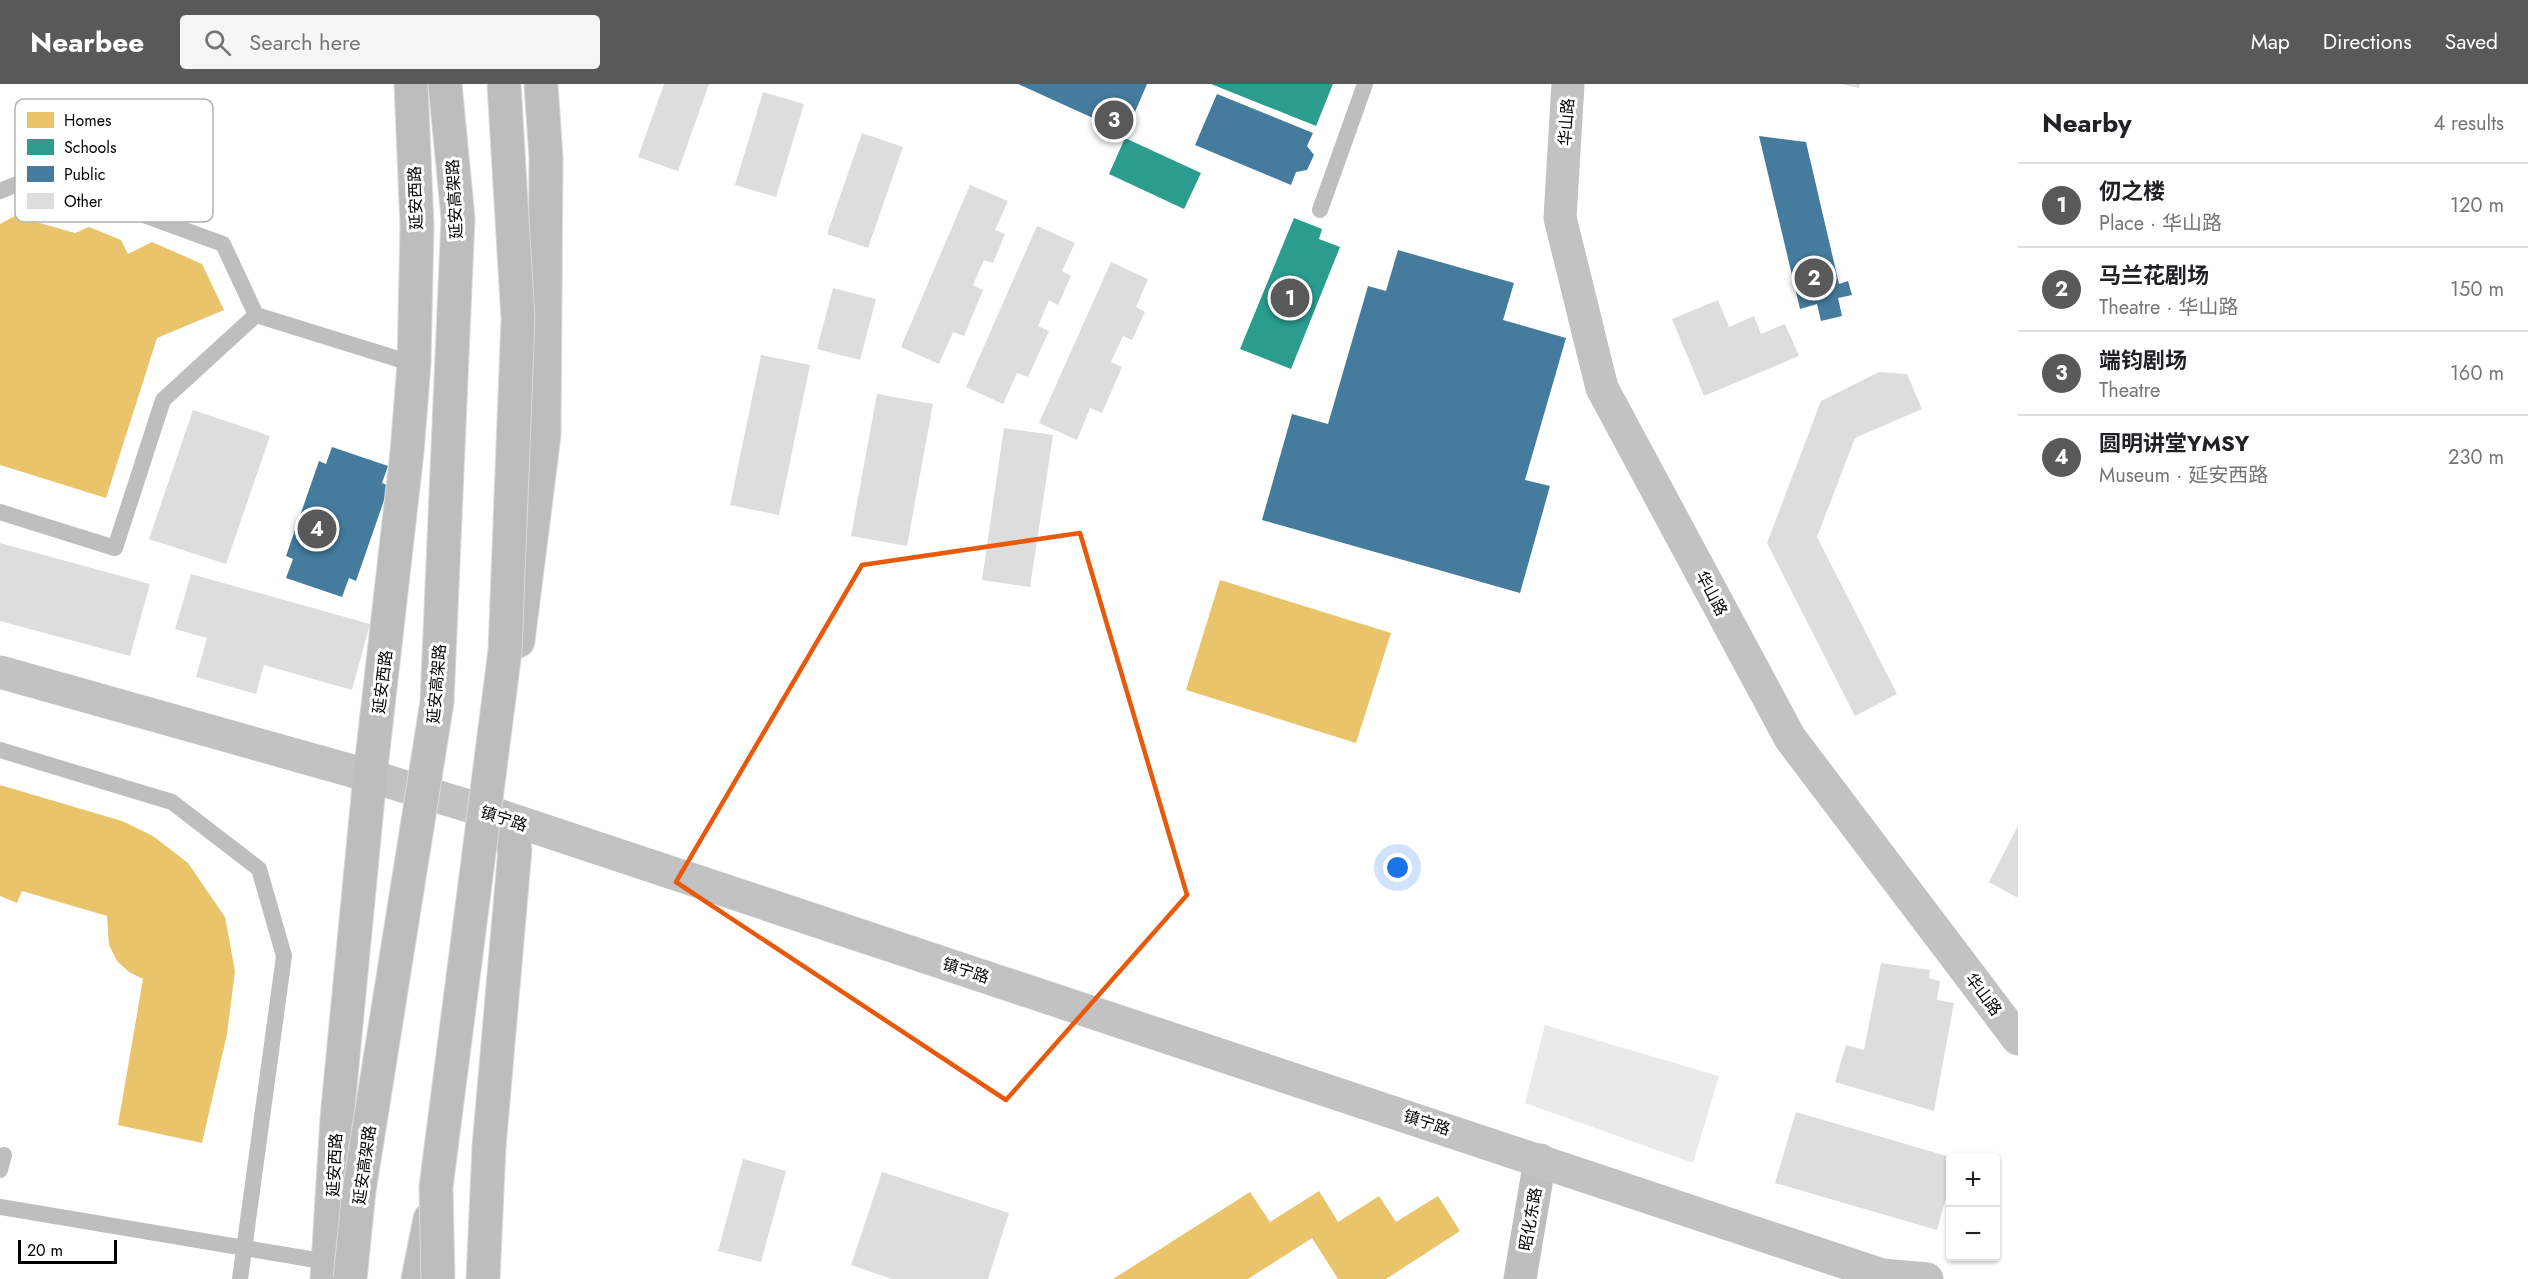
<!DOCTYPE html>
<meta charset="utf-8">
<style>
body{margin:0;font-family:Jost,"Noto Sans SC",sans-serif;background:#f6f6f6;color:#202124}
.controls{position:absolute;right:18px;bottom:18px;display:grid;overflow:hidden;border-radius:6px;box-shadow:0 2px 4px #0004}
.controls button{width:54px;height:54px;display:grid;place-items:center;padding:0;border:0;border-bottom:2px solid #e0e0e0;background:#fff;color:#202124;font:30px sans-serif}
.scale{position:absolute;left:18px;bottom:15px;width:99px;box-sizing:border-box;padding-left:6px;border:3px solid #000;border-top:0;font-size:16px;line-height:21px;white-space:nowrap;color:#000;-webkit-text-stroke:4px #fff;paint-order:stroke}
.you{position:absolute;left:1398px;top:784px;width:21px;height:21px;margin:-15px;border:4px solid #fff;border-radius:50%;background:#1a73e8;box-shadow:0 0 0 9px #1a73e833}
.badge{display:grid;place-items:center;width:39px;height:39px;border-radius:50%;background:#595959;color:#fff;font-size:20px;font-weight:700}
.pin{position:absolute;translate:-50% -50%;border:3px solid #fff;box-shadow:0 2px 6px #0006}
.list{margin:0;padding:0;list-style:none}
h2{display:flex;justify-content:space-between;align-items:center;height:78px;margin:0;padding:0 24px;font-size:26px}
h2 small{font-size:20px;font-weight:400;color:#757577}
.list li{display:grid;grid-template-columns:39px 1fr auto;gap:18px;align-items:center;box-sizing:border-box;height:84px;padding:0 24px;border-top:2px solid #e0e0e0}
.list b{display:block;font-size:22px;white-space:nowrap}
.list p{margin:0;font-size:20px;white-space:nowrap;color:#757577}
.list em{font-size:20px;font-style:normal;color:#757577}
.icon{flex:none;width:33px;height:33px;fill:none;stroke:currentColor;stroke-width:2;stroke-linecap:round;stroke-linejoin:round}
.map{position:relative;flex:none;width:2018px;height:1195px;overflow:hidden}
header{display:flex;align-items:center;gap:36px;box-sizing:border-box;height:84px;padding:0 30px;background:#595959;color:#fff}
header strong{font-size:28px}
nav{display:flex;gap:33px;margin-inline-start:auto;font-size:21px}
.search{width:420px;height:54px;background:#f6f6f6;display:flex;align-items:center;gap:15px;box-sizing:border-box;padding:0 21px;border-radius:6px;color:#757577;font-size:22px}
main{display:flex}
aside{flex:1;background:#fff}
.map>svg:first-child{display:block}
.green{fill:#eaeaea}
.homes{fill:#e9c46a}
.schools{fill:#2a9d8f}
.public{fill:#457b9d}
.building{fill:#ddd}
.lines{fill:none;stroke-linecap:round;stroke-linejoin:round}
.primary-casing{stroke:#dbdbdb;stroke-width:35}
.highway-casing{stroke:#dbdbdb;stroke-width:35}
.lane{stroke:#bebebe;stroke-width:16}
.street{stroke:#bebebe;stroke-width:33}
.secondary{stroke:#c2c2c2;stroke-width:33}
.primary{stroke:#bdbdbd;stroke-width:33}
.highway{stroke:#bdbdbd;stroke-width:33}
.highway-bridge-casing{stroke:#dbdbdb;stroke-width:35;stroke-linecap:butt}
.highway-bridge{stroke:#bdbdbd;stroke-width:33}
.marked{fill:none;stroke:#e8590c;stroke-width:4.5;stroke-linejoin:round}
.labels{text-anchor:middle;stroke-width:6;stroke-linejoin:round;paint-order:stroke}
.street-label{font-size:16px;fill:#000;stroke:#fff}
.key{fill:#fff;stroke:#b2b2b2;stroke-width:1.5}
.key-label{font-size:16px;fill:#000}
</style>
<header>
<strong>Nearbee</strong>
<div class="search"><svg class="icon" aria-label="search" viewBox="0 0 24 24"><circle cx="10" cy="10" r="6"/><path d="M15 15l6 6"/></svg>Search here</div>
<nav><a>Map</a><a>Directions</a><a>Saved</a></nav>
</header>
<main>
<div class="map">
<svg width="2018" height="1195" viewBox="0 0 2018 1195">
<rect width="100%" height="100%" fill="#fff"/>
<!-- green -->
<path class="green" d="M1545,941L1719,992L1693,1079L1525,1019Z"/>
<!-- homes -->
<path class="homes" d="M15,132L75,149L89,143L121,156L128,170L152,158L202,180L224,226L157,254L106,414L0,381V140Z
M1220,496L1391,549L1356,659L1186,606Z
M0,701L122,737L153,752L188,779L225,833L235,887L227,950L202,1059L118,1041L143,895L129,888L117,877L109,861L107,832L22,807L17,819L0,812Z
M1319,1107L1338,1138L1379,1112L1396,1138L1438,1112L1460,1147L1386,1195H1338L1312,1154L1248,1195H1113L1250,1108L1270,1138Z"/>
<!-- schools -->
<path class="schools" d="M1211,0H1333L1316,42Z
M1125,54L1201,89L1184,125L1109,90Z
M1294,134L1322,145L1319,155L1340,163L1291,285L1240,265Z"/>
<!-- public -->
<path class="public" d="M1018,0H1147L1126,49Z
M1217,10L1313,49L1307,62L1314,71L1307,86L1296,88L1291,101L1195,61Z
M1759,52L1806,58L1839,200L1848,197L1852,211L1838,214L1842,232L1821,237L1817,220L1800,225Z
M1398,166L1514,199L1503,236L1566,254L1525,396L1550,402L1520,509L1262,436L1292,330L1328,340L1368,202L1386,207Z
M332,363L388,382L382,399L389,402L356,497L349,494L342,513L286,494L293,475L286,472L319,377L326,380Z"/>
<!-- building -->
<path class="building" d="M664,0H709L678,87L638,73Z
M1841,0H1860L1859,4Z
M763,8L804,20L776,113L735,101Z
M862,49L903,63L868,164L827,150Z
M970,101L1008,117L995,146L1005,150L993,179L984,176L973,201L983,206L964,252L953,248L939,280L901,263Z
M1037,142L1075,159L1062,187L1071,192L1058,221L1049,216L1038,242L1049,247L1028,293L1017,289L1003,320L966,303Z
M1111,178L1148,195L1136,223L1145,228L1132,256L1123,252L1111,278L1122,283L1102,329L1090,324L1077,356L1039,339Z
M833,204L876,215L860,276L817,265Z
M1718,216L1729,243L1754,232L1761,250L1785,240L1799,272L1704,312L1672,235Z
M761,271L810,281L779,431L730,421Z
M1879,288L1907,290L1922,325L1855,354L1817,453L1897,610L1855,632L1767,459L1821,317Z
M877,310L933,320L907,462L851,452Z
M193,326L270,352L226,480L149,455Z
M1004,344L1053,351L1030,503L982,496Z
M0,459L150,500L130,572L0,537Z
M191,490L370,540L352,606L264,581L256,610L196,593L207,554L175,545Z
M2018,742V814L1989,798Z
M1881,879L1930,886L1929,894L1940,897L1937,916L1954,919L1934,1027L1835,998L1846,961L1864,966Z
M1796,1028L1950,1073V1099L1937,1146L1775,1099Z
M743,1075L786,1087L761,1178L718,1167Z
M882,1088L1009,1129L988,1195H892L851,1181Z"/>
<g class="lines">
<!-- primary casing -->
<g class="primary-casing">
<path id="primary" d="M518,557L544,351L546,74L541,0
M327,1195L337,1034L370,692L407,368L414,280L417,142L411,0
M483,1195L489,1063L515,765L495,730"/>
</g>
<!-- highway casing -->
<g class="highway-casing">
<path id="highway" d="M418,1195L430,1135"/>
</g>
<!-- lane -->
<path class="lane" d="M0,107L37,92L223,160L256,231
M1320,126L1365,0
M0,428L115,464L163,316L256,231L414,280
M0,666L172,718L259,785L284,872L240,1195
M0,1086L4,1071
M0,1123L328,1178"/>
<!-- street -->
<path class="street" d="M1520,1195L1540,1076"/>
<!-- secondary -->
<path class="secondary" d="M1568,0L1560,134L1602,304L1790,654L2018,955
M0,588L370,692L495,730L1882,1191L1927,1195"/>
<!-- primary -->
<use href="#primary" class="primary"/>
<!-- highway -->
<use href="#highway" class="highway"/>
<!-- highway-bridge casing -->
<g class="highway-bridge-casing">
<path id="highway-bridge" d="M350,1195L359,1107L437,618L458,134L445,0
M438,1195L436,1103L505,567L518,235L504,0"/>
</g>
<!-- highway-bridge -->
<use href="#highway-bridge" class="highway-bridge"/>
</g>
<!-- marked area -->
<path class="marked" d="M1080,449L1187,811L1006,1016L676,798L862,481Z"/>
<g class="labels">
<!-- street labels -->
<g class="street-label">
<text transform="translate(1566 38) rotate(-86)" y="6">华山路</text>
<text transform="translate(415 114) rotate(-92)" y="6">延安西路</text>
<text transform="translate(454 115) rotate(-93)" y="6">延安高架路</text>
<text transform="translate(1712 509) rotate(62)" y="6">华山路</text>
<text transform="translate(382 598) rotate(-83)" y="6">延安西路</text>
<text transform="translate(436 600) rotate(-85)" y="6">延安高架路</text>
<text transform="translate(504 734) rotate(18)" y="6">镇宁路</text>
<text transform="translate(966 886) rotate(18)" y="6">镇宁路</text>
<text transform="translate(1984 910) rotate(53)" y="6">华山路</text>
<text transform="translate(1427 1038) rotate(18)" y="6">镇宁路</text>
<text transform="translate(334 1081) rotate(-87)" y="6">延安西路</text>
<text transform="translate(364 1081) rotate(-82)" y="6">延安高架路</text>
<text transform="translate(1530 1135) rotate(-80)" y="6">昭化东路</text>
</g>
</g>
<!-- legend -->
<rect x="15" y="15" width="198" height="123" rx="9" class="key"/>
<rect x="27" y="28" width="27" height="16" fill="#e9c46a"/>
<rect x="27" y="55" width="27" height="16" fill="#2a9d8f"/>
<rect x="27" y="82" width="27" height="16" fill="#457b9d"/>
<rect x="27" y="109" width="27" height="16" fill="#ddd"/>
<g class="key-label">
<text x="64" y="42">Homes</text>
<text x="64" y="69">Schools</text>
<text x="64" y="96">Public</text>
<text x="64" y="123">Other</text>
</g>
</svg>
<div class="controls">
<button>+</button>
<button>−</button>
</div>
<div class="scale">20 m</div>
<div class="you"></div>
<div class="pin badge" style="left:1290px;top:214px">1</div>
<div class="pin badge" style="left:1814px;top:194px">2</div>
<div class="pin badge" style="left:1114px;top:36px">3</div>
<div class="pin badge" style="left:317px;top:445px">4</div>
</div>
<aside>
<h2>Nearby<small>4 results</small></h2>
<ul class="list">
<li><span class="badge">1</span><div><b>仞之楼</b><p>Place · 华山路</p></div><em>120 m</em></li>
<li><span class="badge">2</span><div><b>马兰花剧场</b><p>Theatre · 华山路</p></div><em>150 m</em></li>
<li><span class="badge">3</span><div><b>端钧剧场</b><p>Theatre</p></div><em>160 m</em></li>
<li><span class="badge">4</span><div><b>圆明讲堂YMSY</b><p>Museum · 延安西路</p></div><em>230 m</em></li>
</ul>
</aside>
</main>
